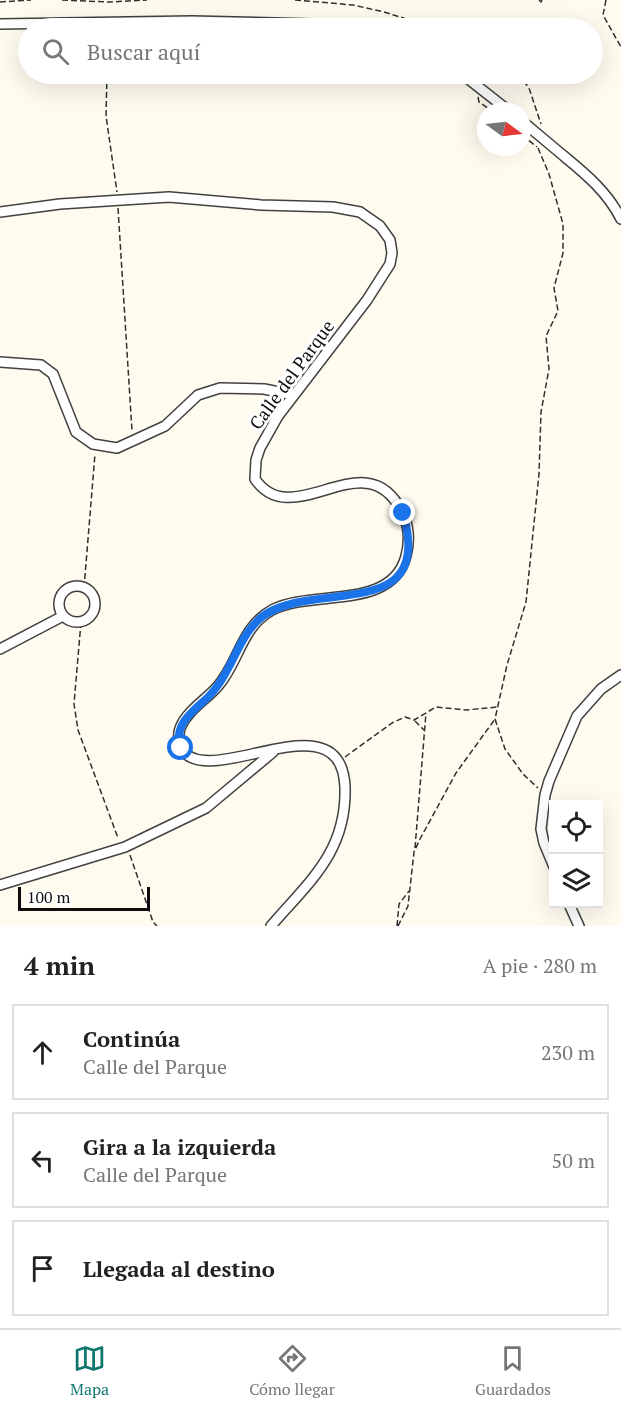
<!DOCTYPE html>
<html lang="es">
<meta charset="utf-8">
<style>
body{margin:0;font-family:"PT Serif",serif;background:#f6f6f6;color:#222}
.controls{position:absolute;right:18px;bottom:18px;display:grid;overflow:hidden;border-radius:0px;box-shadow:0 6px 24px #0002}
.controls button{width:54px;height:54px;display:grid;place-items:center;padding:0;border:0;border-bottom:2px solid #e0e0e0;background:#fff;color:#222;font:30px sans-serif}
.compass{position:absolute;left:477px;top:102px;width:54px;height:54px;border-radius:50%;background:#fff;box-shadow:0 6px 24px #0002;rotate:105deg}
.scale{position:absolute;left:18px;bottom:15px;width:132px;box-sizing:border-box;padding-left:6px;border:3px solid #0e0e0e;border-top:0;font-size:16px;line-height:21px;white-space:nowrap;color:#0e0e0e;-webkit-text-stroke:4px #fff;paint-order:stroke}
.stop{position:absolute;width:18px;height:18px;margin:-14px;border:4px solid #1a73e8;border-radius:50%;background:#fff}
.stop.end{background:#1a73e8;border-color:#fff;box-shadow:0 2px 6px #0008}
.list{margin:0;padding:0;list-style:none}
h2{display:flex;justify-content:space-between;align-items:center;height:78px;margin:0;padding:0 24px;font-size:26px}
h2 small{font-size:20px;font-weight:400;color:#767676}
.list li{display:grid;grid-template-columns:39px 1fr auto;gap:18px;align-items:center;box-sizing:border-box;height:96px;margin:0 12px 12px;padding:0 12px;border:2px solid #e0e0e0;border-radius:0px}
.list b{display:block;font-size:22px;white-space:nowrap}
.list p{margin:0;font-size:20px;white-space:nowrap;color:#767676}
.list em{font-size:20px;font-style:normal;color:#767676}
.icon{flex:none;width:33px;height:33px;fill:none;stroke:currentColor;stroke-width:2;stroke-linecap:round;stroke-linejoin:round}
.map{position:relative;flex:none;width:621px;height:926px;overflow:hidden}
.search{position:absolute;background:#fff;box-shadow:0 6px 24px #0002;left:18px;right:18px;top:18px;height:66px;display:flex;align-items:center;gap:15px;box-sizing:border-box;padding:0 21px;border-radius:33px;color:#767676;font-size:22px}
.sheet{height:402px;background:#fff}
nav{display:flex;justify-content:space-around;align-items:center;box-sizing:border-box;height:84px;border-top:2px solid #e0e0e0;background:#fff;font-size:16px;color:#767676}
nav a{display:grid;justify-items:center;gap:3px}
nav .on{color:#0f766e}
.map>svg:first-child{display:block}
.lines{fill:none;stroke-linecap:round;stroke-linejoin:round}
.minor-casing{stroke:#414141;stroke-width:12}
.path{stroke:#303030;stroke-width:1.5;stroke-dasharray:6 3;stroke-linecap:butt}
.minor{stroke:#fff;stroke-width:9}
.minor-bridge-casing{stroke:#414141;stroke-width:12;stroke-linecap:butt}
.minor-bridge{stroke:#fff;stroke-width:9}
.route{stroke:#1a73e8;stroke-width:8}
.labels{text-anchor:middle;stroke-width:6;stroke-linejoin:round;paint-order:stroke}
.street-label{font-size:18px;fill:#0e0e0e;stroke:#fff}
</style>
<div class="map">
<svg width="621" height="926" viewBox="0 0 621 926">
<rect width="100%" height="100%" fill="#fffbef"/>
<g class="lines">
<!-- minor casing -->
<g class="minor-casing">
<path id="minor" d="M0,24L192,21L352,25L372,28
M462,74L509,111
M565,157C587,175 608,193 621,219
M0,212L60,204L169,197L261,205L333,207L360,212L380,226L390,240L392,253L390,264L367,300L278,416L260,448L256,460L255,479C293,535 366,438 402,512C409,525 410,542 406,556C392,611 312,589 272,610C241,627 239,662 218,686C207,699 188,710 181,726C178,732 178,742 181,748C207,794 341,694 345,787C347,851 310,881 271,926
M0,362L41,365L53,374L76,432L93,444L117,448L165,426L198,395L220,388L264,389L294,395
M59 604a18 18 0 1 1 36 0a18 18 0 1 1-36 0Z
M0,649L63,616
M554,867L544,843L541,829L545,795L549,781L577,716L601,689L621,675
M0,885L125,847L206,808L273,752
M569,904L579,926"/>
</g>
<!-- path -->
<path class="path" d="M62,0L109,2L147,0
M295,0L353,5L384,12L426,25
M539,0L541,2L542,0
M606,0L603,15L621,47
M0,2L31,0
M428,28L426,25L450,20L458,28
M107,74L106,116L117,192
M518,74L529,88L541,124
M478,97L479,102L492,111
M522,135L537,147
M538,148L549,174L563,224V253L554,288L558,311L546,336L549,369L541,412L539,474L526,602L507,665L495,719L505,749L523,774L538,788
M118,208L132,431
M84,588L95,454
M81,622L74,704L78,730L118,838
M415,721L424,730
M345,757L392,723L405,717L414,720L436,707L466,710L497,707
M415,848L426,713
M130,855L153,922L157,926
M397,926L399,904L409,891
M398,926L408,906L414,852L420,839L456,773L495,719"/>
<!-- minor -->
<use href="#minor" class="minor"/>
<!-- minor-bridge casing -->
<g class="minor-bridge-casing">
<path id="minor-bridge" d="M522,121L565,157"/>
</g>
<!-- minor-bridge -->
<use href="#minor-bridge" class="minor-bridge"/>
</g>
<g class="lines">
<!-- route -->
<path class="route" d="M181,748C172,724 194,711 209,696C233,672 239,631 266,614C318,581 435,622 403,513"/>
</g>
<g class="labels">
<!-- street labels -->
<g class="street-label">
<text transform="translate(292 375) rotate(-54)" y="6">Calle del Parque</text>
</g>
</g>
</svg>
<div class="controls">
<button><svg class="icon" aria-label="locate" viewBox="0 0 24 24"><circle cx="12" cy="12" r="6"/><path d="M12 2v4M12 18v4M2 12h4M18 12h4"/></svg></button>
<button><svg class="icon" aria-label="layers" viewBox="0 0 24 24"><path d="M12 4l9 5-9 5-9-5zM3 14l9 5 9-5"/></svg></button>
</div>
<svg class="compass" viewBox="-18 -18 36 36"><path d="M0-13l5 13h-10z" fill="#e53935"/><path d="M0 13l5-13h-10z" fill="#767676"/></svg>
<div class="scale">100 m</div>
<div class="stop" style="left:181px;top:748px"></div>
<div class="stop end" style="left:403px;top:513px"></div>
<div class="search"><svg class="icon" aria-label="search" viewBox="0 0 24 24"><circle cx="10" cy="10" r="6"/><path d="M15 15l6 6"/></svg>Buscar aquí</div>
</div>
<section class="sheet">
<h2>4 min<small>A pie · 280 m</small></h2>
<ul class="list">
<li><svg class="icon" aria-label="ahead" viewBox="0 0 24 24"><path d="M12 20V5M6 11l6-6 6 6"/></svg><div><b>Continúa</b><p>Calle del Parque</p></div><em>230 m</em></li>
<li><svg class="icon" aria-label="left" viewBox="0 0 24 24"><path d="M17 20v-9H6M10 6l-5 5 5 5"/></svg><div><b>Gira a la izquierda</b><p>Calle del Parque</p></div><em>50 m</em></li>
<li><svg class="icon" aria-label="arrive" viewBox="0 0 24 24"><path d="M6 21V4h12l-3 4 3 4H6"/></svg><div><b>Llegada al destino</b></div></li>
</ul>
</section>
<nav>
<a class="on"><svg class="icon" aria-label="map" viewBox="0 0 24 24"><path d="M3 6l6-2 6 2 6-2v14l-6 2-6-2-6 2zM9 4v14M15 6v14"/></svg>Mapa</a>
<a><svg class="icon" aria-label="directions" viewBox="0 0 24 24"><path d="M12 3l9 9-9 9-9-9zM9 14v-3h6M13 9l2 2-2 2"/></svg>Cómo llegar</a>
<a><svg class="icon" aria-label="saved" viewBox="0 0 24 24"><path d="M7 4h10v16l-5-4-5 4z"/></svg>Guardados</a>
</nav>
